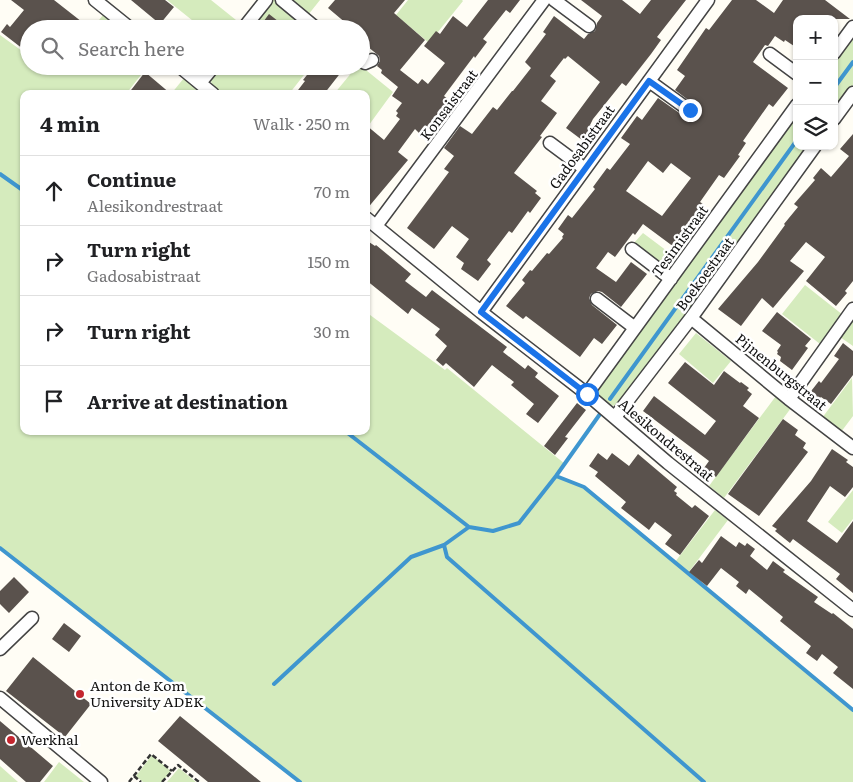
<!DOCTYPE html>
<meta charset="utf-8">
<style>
body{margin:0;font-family:Literata,serif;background:#f2f2f2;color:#202124}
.controls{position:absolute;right:15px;top:15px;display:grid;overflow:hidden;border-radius:10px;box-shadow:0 1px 4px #0004}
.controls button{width:45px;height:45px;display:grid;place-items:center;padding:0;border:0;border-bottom:1px solid #e0e0e0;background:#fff;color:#202124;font:25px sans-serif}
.stop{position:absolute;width:15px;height:15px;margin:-11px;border:4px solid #1a73e8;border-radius:50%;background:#fff}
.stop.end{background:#1a73e8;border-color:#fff;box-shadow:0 1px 5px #0008}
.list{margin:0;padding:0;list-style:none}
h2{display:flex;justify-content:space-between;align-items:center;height:65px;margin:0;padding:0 20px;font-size:21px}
h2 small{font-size:16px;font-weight:400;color:#757577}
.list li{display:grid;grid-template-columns:32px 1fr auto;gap:15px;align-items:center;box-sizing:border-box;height:70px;padding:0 20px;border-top:1px solid #e0e0e0}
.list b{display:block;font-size:19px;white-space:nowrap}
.list p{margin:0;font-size:16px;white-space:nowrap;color:#757577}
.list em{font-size:16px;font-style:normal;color:#757577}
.icon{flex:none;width:28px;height:28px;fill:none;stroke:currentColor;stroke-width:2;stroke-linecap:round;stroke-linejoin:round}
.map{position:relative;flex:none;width:853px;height:782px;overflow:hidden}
.search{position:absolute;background:#fff;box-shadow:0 1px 4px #0004;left:20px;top:20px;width:350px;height:55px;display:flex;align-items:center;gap:12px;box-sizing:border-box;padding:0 18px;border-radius:28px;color:#757577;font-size:19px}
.panel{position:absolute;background:#fff;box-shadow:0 1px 4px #0004;left:20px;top:90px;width:350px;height:345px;border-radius:10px}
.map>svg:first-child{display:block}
.green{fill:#d5ebbd}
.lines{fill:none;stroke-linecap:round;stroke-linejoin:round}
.stream{stroke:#3f96cf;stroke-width:4}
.building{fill:#5a524d;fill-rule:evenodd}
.minor-casing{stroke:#444;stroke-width:15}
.path{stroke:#333;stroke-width:2.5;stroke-dasharray:5 2.5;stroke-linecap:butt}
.minor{stroke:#fff;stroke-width:12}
.route{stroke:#1a73e8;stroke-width:6}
.poi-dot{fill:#c4262e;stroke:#fff;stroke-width:2}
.labels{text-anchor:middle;stroke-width:5;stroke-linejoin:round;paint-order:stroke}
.street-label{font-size:14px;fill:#111;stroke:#fff}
.poi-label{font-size:14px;fill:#111;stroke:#fff;text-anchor:start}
</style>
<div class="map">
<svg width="853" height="782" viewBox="0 0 853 782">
<rect width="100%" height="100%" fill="#fffdf5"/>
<!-- green -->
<path class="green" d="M167,0H211L241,24L238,29H203Z
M273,0H279L313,29H247L269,2Z
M289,0H320L308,15Z
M408,0H462L463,1L429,43L396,15Z
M103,15L121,29H92Z
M853,34V85L834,112V60Z
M0,35L29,56V66H43L56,74L62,66H148L126,94H24V431H366V312L445,370L447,368L565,464L556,476L584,487L675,562L715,510L728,520L688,573L853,710V782H300L0,548Z
M217,66H311L289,94H221L212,85L210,77Z
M357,66H361L393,92L366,129V94H334Z
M184,78L204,94H171Z
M797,111V146H810L688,316L618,406C607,406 603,402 596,394L598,387Z
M643,233L679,260L670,272L633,244Z
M805,285L843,315L820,344L782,314Z
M853,320V346L840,337Z
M696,333L731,361L713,383L679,354Z
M852,378L853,416L841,432L822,418Z
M776,396L791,408L724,498L709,486Z
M853,490V519L842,533L828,522Z
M152,755L171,771L162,782H143L136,776Z
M59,762L84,782H44Z
M0,766L18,782H0Z
M179,768L196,782H167Z"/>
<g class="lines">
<!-- stream -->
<path class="stream" d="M834,88L853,62
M0,174L24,191
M610,399L797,140
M345,431L469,527L493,531L519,523L556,476L600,414
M556,476L584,487L853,710
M469,527L444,545L447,557L704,782
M0,548L300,782
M274,684L411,557L444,545"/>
</g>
<!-- building -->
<path class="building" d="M11,0H54L91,29H29V41L23,49L1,32L7,24L10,27L24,10Z
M131,0H165L174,7L160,24Z
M335,0H405L394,13L425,40L400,70L418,84L422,79L428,84L445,63L424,46L436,31L440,34L453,16L467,27L488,0H520L510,13L506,10L483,39L487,42L475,58L474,56L444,96L449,100L428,127L426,126L424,129L423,128L419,133L415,129L398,152L408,160L366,210V125L384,140L400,119L396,116L398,113L396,111L402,103L392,96L398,87L381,73L382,70L377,66L380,61L379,56L361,41V29H353L328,8Z
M581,0H622L640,14L651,0H686L657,37L661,40L651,54L626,86L622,83L593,119L590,125L592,127L582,140L566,128L600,82L568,56L565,59L564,58L550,76L556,81L541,101L557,113L540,136L542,137L514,173L537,191L535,193L541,198L530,213L528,211L512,233L509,231L487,260L491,264L478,281L461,269L464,263L456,257L469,239L452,226L434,249L407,228L449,172L444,169L454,156L444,148L460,126L472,134L493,107L497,110L512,91H513L531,68L525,62L546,34L543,32L554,16L584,39L588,34L595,31L597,23L602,16Z
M732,0H756L774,13L783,0H825L850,19H797V48L785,40L784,42L775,36L768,46L765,45L753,62L788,88L773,107L769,104L743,141L746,143L738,155L740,156L724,178L719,175L700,202L703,204L674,247L643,224L635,235L633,233L615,257L608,252L596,268L616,282L631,262L647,274L621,307L602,292L598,291L591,294L589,298L592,305L617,325L602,344L594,338L580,357L526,316L523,319L506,306L525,283L522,280L530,270L532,271L547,253L549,254L563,238L562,237L564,234L558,229L568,215L572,218L595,189L593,187L607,168L610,170L630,144L621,138L637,116L642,120L658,98L685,117L692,118L695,115L697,111L696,106L675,90L685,76L677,70L706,28L709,30ZM648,161L663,173L671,163L691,178L662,216L626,191Z
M269,14L288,29H258Z
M314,66H335L342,71L324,94H295L305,81L303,80Z
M145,72L171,94H128Z
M853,134V281L845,291L847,293L836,306L806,281L825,257L806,242L790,261L804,271L773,308L762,298L741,326L718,309L758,262L785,225L784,224L798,207L794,204L815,180L813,178L821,168L831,177L849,156L840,149Z
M366,240L375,246L376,245L411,274L405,281L426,297L432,290L507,347L503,352L525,369L528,365L538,373L535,377L559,396L538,423L526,414L534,404L511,385L514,382L492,365L474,387L446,363L443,366L436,360L447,346L435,335L440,329L412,308L408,314L366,280Z
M777,312L811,339L805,346L808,348L792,370L780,361L781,357L777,354L778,352L777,351L781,345L762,331Z
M843,343L853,351V375L831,404L821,397L817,402L808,395L819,381L821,383L839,359L834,356Z
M685,362L714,385L724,371L740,383L741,382L749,388L747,390L752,394L743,406L759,418L716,477L704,468L709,461L643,411L654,396L705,435L716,421L668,383Z
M577,403L586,410L565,437L568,438L555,455L544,446Z
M783,419L798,430L795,435L806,443L803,448L808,452L759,516L728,494Z
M832,449L848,460L846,462L853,467V487L845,497L830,486L807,521L837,543L853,521V593L836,579L840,574L793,539L790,543L775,531L777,529L772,526L811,481Z
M598,453L607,460L612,453L629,466L638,454L677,487L674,491L677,493L676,495L692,508L695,505L709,516L680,555L665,544L672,535L655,522L649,530L621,508L626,502L595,476L598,472L589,466Z
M721,536L736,547L739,542L745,546L747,543L755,549L750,556L767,570L773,561L785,570L783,572L818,597L814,602L832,614L833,613L853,629V689L833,673L838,667L822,654L817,661L806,653L811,646L780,621L783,617L749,589L746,594L736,586L739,582L721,568L707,586L689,572L699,560L702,563Z
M14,577L29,592L9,613L0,604V591Z
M64,623L81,636L69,652L52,639Z
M33,657L91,704L65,737L6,691Z
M180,716L261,782H208L158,741Z
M0,721L53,766L40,782H26L0,759Z"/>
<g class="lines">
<!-- minor casing -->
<g class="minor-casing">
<path id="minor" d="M95,0L131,29
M282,0L317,29
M554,0L589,26
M243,29L266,0
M834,53L853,27
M770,54L797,74
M361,61L365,63L372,60
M179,66L213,94
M649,81L689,110
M200,83L214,66
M834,119L853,93
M550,143L585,169
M366,218L481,312L587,394L668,463L853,610
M376,226L544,0
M632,249L671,279
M597,299L635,328
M481,312L708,0
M691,318L789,399L853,448
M587,394L797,105
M789,399L853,309
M615,417L691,318L815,146
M0,649L32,618
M0,698L101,782"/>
</g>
<!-- path -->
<path class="path" d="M134,776L141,782
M129,782L151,754L172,771
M162,782L178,765L199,782"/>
<!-- minor -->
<use href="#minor" class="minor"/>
</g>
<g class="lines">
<!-- route -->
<path class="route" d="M587,394L481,312L649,81L690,110"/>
</g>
<!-- markers -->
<g class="poi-dot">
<circle cx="80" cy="694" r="5"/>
<circle cx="11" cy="740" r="5"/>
</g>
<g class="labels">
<!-- street labels -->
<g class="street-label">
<text transform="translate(449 105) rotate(-53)" y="5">Konsaistraat</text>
<text transform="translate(582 147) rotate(-54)" y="5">Gadosabistraat</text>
<text transform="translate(680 241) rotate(-54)" y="5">Tesimistraat</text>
<text transform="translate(705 274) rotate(-54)" y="5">Boekoestraat</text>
<text transform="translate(781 372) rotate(39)" y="5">Pijnenburgstraat</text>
<text transform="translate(666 440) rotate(40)" y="5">Alesikondrestraat</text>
</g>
<!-- poi labels -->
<g class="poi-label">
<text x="90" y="691">Anton de Kom<tspan x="90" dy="16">University ADEK</tspan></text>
<text x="21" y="745">Werkhal</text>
</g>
</g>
</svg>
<div class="controls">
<button>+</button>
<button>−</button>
<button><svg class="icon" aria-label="layers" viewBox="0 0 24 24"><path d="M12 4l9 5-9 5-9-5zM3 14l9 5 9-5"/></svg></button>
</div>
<div class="stop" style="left:587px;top:394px"></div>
<div class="stop end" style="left:690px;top:110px"></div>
<div class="search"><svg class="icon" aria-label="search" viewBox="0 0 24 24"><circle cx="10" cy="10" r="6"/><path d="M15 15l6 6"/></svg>Search here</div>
<section class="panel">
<h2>4 min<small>Walk · 250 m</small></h2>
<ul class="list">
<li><svg class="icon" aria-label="ahead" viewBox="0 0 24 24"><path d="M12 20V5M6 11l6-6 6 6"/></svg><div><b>Continue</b><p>Alesikondrestraat</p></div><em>70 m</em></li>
<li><svg class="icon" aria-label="right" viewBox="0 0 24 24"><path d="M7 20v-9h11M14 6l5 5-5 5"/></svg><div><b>Turn right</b><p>Gadosabistraat</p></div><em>150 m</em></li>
<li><svg class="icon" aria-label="right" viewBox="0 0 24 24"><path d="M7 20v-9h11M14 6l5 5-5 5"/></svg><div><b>Turn right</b></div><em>30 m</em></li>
<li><svg class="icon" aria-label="arrive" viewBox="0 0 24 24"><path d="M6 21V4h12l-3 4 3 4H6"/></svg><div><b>Arrive at destination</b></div></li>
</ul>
</section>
</div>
